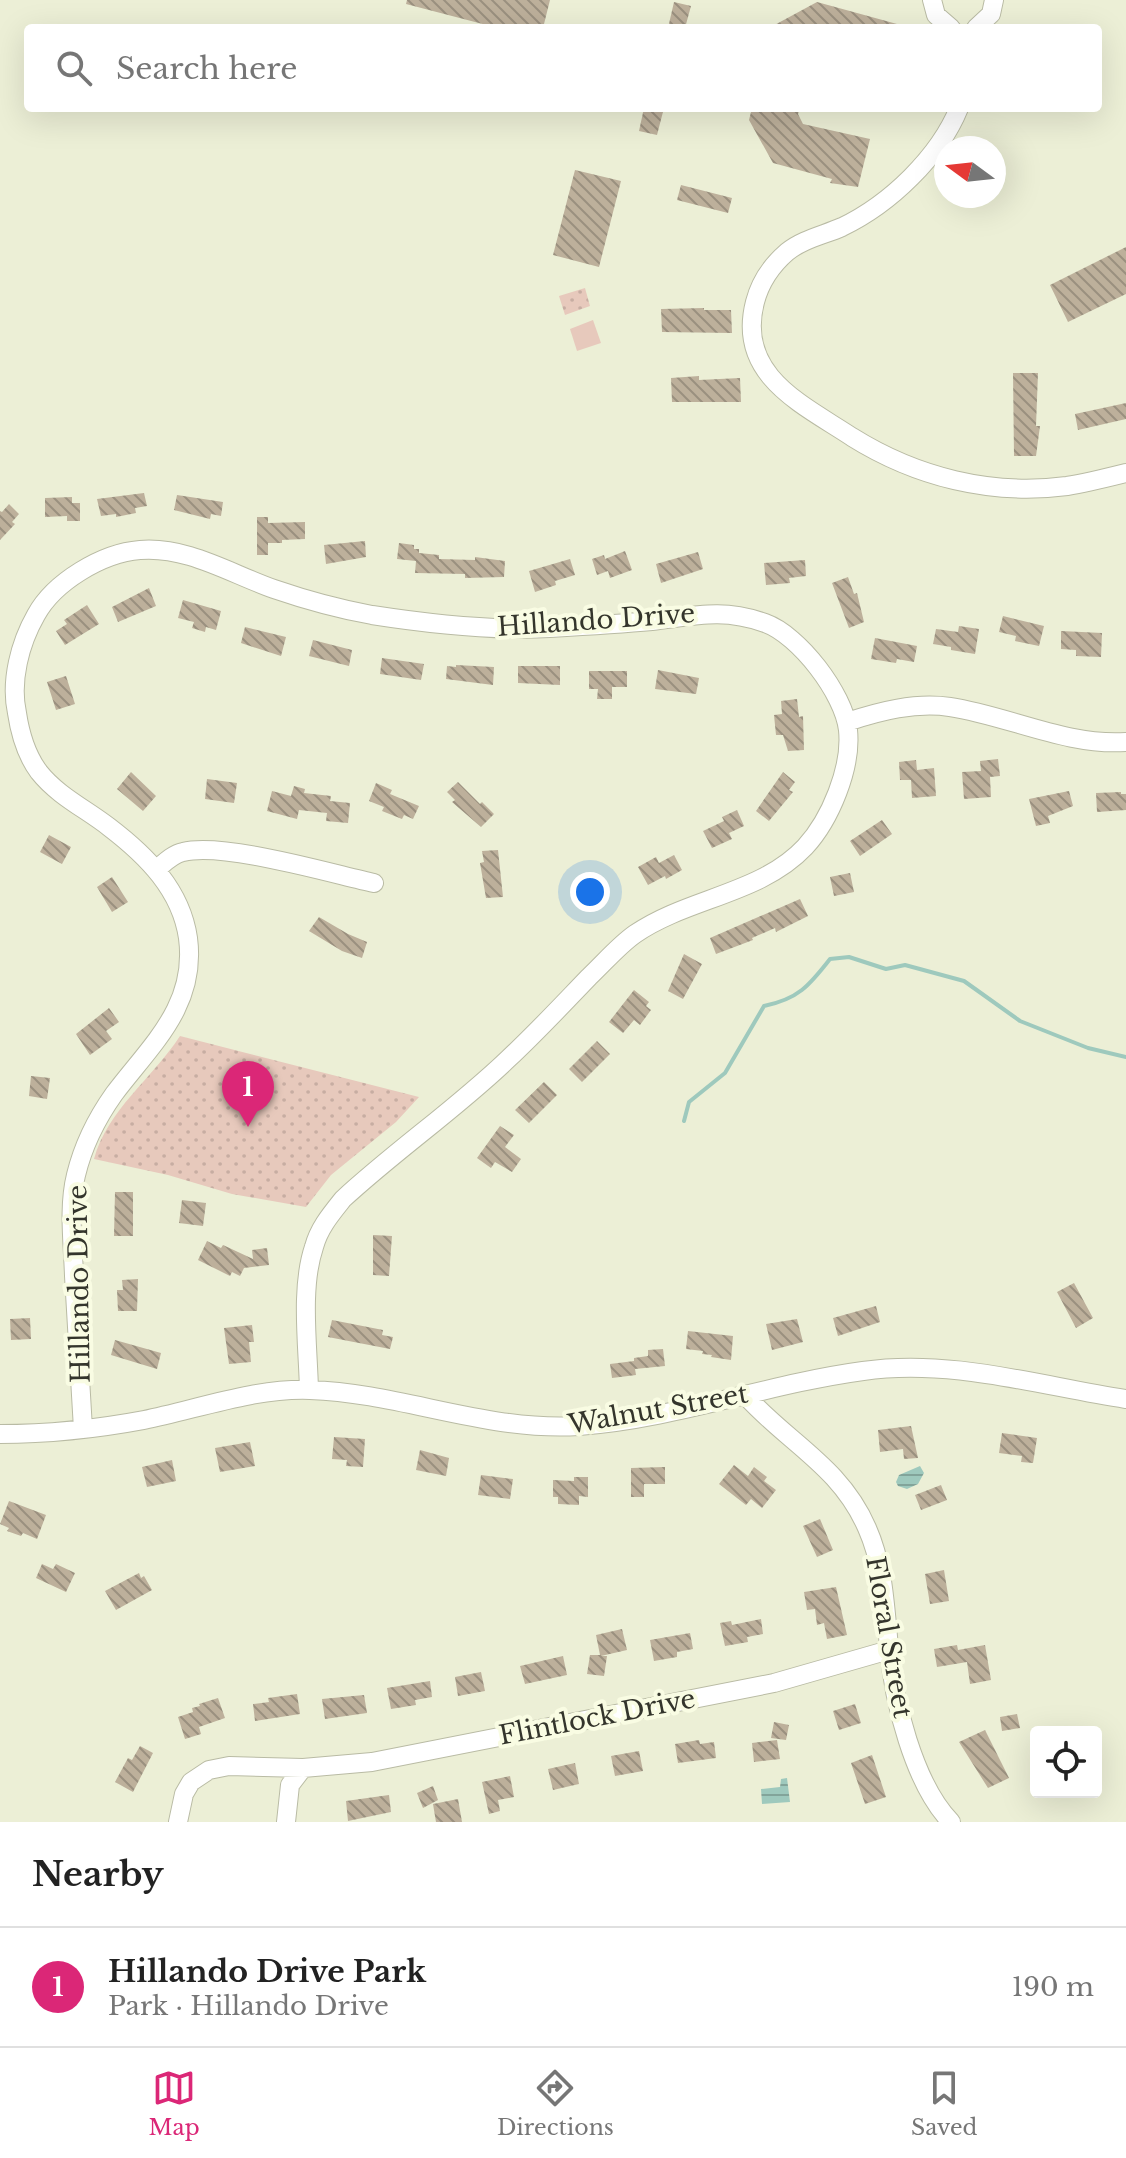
<!DOCTYPE html>
<meta charset="utf-8">
<style>
body{margin:0;font-family:"Libre Baskerville",serif;background:#f2f2f2;color:#222}
.controls{position:absolute;right:24px;bottom:24px;display:grid;overflow:hidden;border-radius:8px;box-shadow:0 8px 32px #0002}
.controls button{width:72px;height:72px;display:grid;place-items:center;padding:0;border:0;border-bottom:2px solid #e0e0e0;background:#fff;color:#222;font:40px sans-serif}
.compass{position:absolute;left:934px;top:136px;width:72px;height:72px;border-radius:50%;background:#fff;box-shadow:0 8px 32px #0002;rotate:285deg}
.you{position:absolute;left:590px;top:892px;width:28px;height:28px;margin:-20px;border:6px solid #fff;border-radius:50%;background:#1a73e8;box-shadow:0 0 0 12px #1a73e833}
.badge{display:grid;place-items:center;width:52px;height:52px;border-radius:50%;background:#db2777;color:#fff;font-size:26px;font-weight:700}
.pin{position:absolute;translate:-50% -66px;filter:drop-shadow(0 2px 4px #0008)}
.pin::after{content:'';position:absolute;top:42px;width:28px;height:24px;background:inherit;clip-path:polygon(0 0,100% 0,50% 100%)}
.list{margin:0;padding:0;list-style:none}
h2{display:flex;justify-content:space-between;align-items:center;height:104px;margin:0;padding:0 32px;font-size:34px}
h2 small{font-size:26px;font-weight:400;color:#767676}
.list li{display:grid;grid-template-columns:52px 1fr auto;gap:24px;align-items:center;box-sizing:border-box;height:120px;padding:0 32px;border-top:2px solid #e0e0e0}
.list b{display:block;font-size:30px;white-space:nowrap}
.list p{margin:0;font-size:26px;white-space:nowrap;color:#767676}
.list em{font-size:26px;font-style:normal;color:#767676}
.icon{flex:none;width:44px;height:44px;fill:none;stroke:currentColor;stroke-width:2;stroke-linecap:round;stroke-linejoin:round}
.map{position:relative;flex:none;width:1126px;height:1822px;overflow:hidden}
.search{position:absolute;background:#fff;box-shadow:0 8px 32px #0002;left:24px;right:24px;top:24px;height:88px;display:flex;align-items:center;gap:20px;box-sizing:border-box;padding:0 28px;border-radius:8px;color:#767676;font-size:30px}
.sheet{height:224px;background:#fff}
nav{display:flex;justify-content:space-around;align-items:center;box-sizing:border-box;height:112px;border-top:2px solid #e0e0e0;background:#fff;font-size:22px;color:#767676}
nav a{display:grid;justify-items:center;gap:4px}
nav .on{color:#db2777}
.map>svg:first-child{display:block}
.grass{fill:#e7c9bc}
.park{fill:url(#park-dots)}
.water{fill:url(#water-rules)}
.lines{fill:none;stroke-linecap:round;stroke-linejoin:round}
.stream{stroke:#9ec9bd;stroke-width:4}
.building{fill:url(#building-back-hatch)}
.minor-casing{stroke:#b9bba4;stroke-width:20}
.minor{stroke:#fff;stroke-width:18}
.labels{text-anchor:middle;stroke-width:8;stroke-linejoin:round;paint-order:stroke}
.street-label{font-size:26px;fill:#34352c;stroke:#f9fce3}
</style>
<div class="map">
<svg width="1126" height="1822" viewBox="0 0 1126 1822">
<defs>
<pattern id="park-dots" width="8" height="8" patternUnits="userSpaceOnUse" patternTransform="scale(2)"><rect width="8" height="8" fill="#e7c9bc"/><path d="M2 2h.1M6 6h.1" fill="none" stroke="#c7ada2" stroke-width="1.8" stroke-linecap="round"/></pattern>
<pattern id="water-rules" width="6" height="5" patternUnits="userSpaceOnUse" patternTransform="scale(2)"><rect width="6" height="5" fill="#9ec9bd"/><path d="M0 2.5h6" fill="none" stroke="#82a49a"/></pattern>
<pattern id="building-back-hatch" width="6" height="6" patternUnits="userSpaceOnUse" patternTransform="scale(2)"><rect width="6" height="6" fill="#bdb09b"/><path d="M-1 5l2 2M0 0l6 6M5-1l2 2" fill="none" stroke="#9a907f"/></pattern>
</defs>
<rect width="100%" height="100%" fill="#ecefd6"/>
<!-- grass -->
<path class="grass" d="M593,320L601,343L577,351L570,329Z"/>
<!-- park -->
<path class="park" d="M585,288L590,306L565,315L559,296Z
M180,1036L419,1097L396,1122L331,1175L306,1207L232,1194L168,1175L94,1159C108,1109 152,1079 180,1036Z"/>
<!-- water -->
<path class="water" d="M920,1466L924,1473L918,1484L907,1489L898,1486L896,1482L899,1475Z
M787,1778L790,1802L762,1804L761,1789L780,1787L781,1779Z"/>
<g class="lines">
<!-- stream -->
<path class="stream" d="M684,1121L689,1102L725,1073L764,1006C798,999 809,986 830,959L849,957L886,969L905,965L964,981L1020,1021L1088,1048L1126,1057"/>
</g>
<!-- building -->
<path class="building" d="M407,0H550L543,28H498L406,4Z
M674,2L691,6L685,28H668Z
M817,2L897,24V28H769Z
M644,108H664L657,135L639,131Z
M752,108H800L798,114L803,124L870,139L858,187L830,183L832,179L773,163L749,120Z
M575,170L621,181L599,267L553,255Z
M681,185L732,198L728,213L677,200Z
M1126,247V294L1068,322L1050,285Z
M704,308V310H731L732,333L662,332L661,309Z
M1013,373H1038L1036,426H1040L1036,456H1014Z
M699,376V380L740,378L741,402H672L671,378Z
M1126,403V419L1078,430L1075,414Z
M144,493L147,506L135,508L136,513L116,517V514L101,516L97,499Z
M177,495L223,502L221,516L211,514L210,519L174,510Z
M72,497V503H80V521H67V516L45,517V498Z
M9,504L19,514L12,522L15,524L0,540V511L2,512Z
M257,517H268V523L305,522V539L282,540V543H268V555H257Z
M365,541L366,557L326,564L324,545Z
M399,543L414,545V549H419V553L439,555V559L475,560V557L505,561L504,577L465,578V574L415,573L416,561L397,559Z
M625,551L632,570L610,578L608,571L597,575L592,559L604,555L605,559Z
M698,552L703,569L661,583L656,564Z
M570,559L575,575L555,581L556,585L535,592L529,571Z
M805,560L806,576L789,578L790,583L766,585L764,563Z
M848,577L854,594L857,593L864,622L849,628L832,583Z
M149,588L156,606L118,622L112,607Z
M183,600L221,611L216,630L206,627L205,632L192,628L194,622L178,618Z
M87,605L99,624L65,645L56,631L67,624L64,620Z
M1003,616L1044,626L1039,646L1015,641L1016,636L999,632Z
M959,626L979,629L975,654L951,650V647L933,644L936,629L958,632Z
M245,627L286,637L281,656L241,643Z
M1061,631L1102,633L1101,657L1076,656V650L1061,649Z
M875,638L917,646L914,662L897,659L896,663L871,659Z
M313,640L352,650L349,666L309,656Z
M382,658L424,664L421,680L380,674Z
M456,665L494,667L493,685L446,679L447,666L456,667Z
M518,666H560V685L518,683Z
M658,670L699,678L696,694L655,689Z
M589,671H627V687H612V699H597L598,689H589Z
M66,676L75,704L56,710L47,682Z
M797,699L799,717L803,716L804,750L788,751L783,735H776L774,715L782,714L781,701Z
M998,759L1000,776L990,777L991,797L964,799L962,772L981,771L980,761Z
M916,760L917,770L934,768L936,796L912,798L911,780H900L899,762Z
M131,772L156,796L143,811L117,789Z
M783,772L795,782L789,790L793,792L769,821L756,811Z
M207,779L237,783L234,803L205,799Z
M458,782L480,804L482,802L494,814L481,827L452,802L455,800L447,792Z
M376,783L392,790L390,794L419,806L413,819L404,815L402,819L382,811L384,807L369,801Z
M294,786L305,789L304,793L331,796L330,801L350,803L348,823L326,821L327,813L299,810L297,819L267,811L272,791L291,796Z
M1069,791L1073,806L1048,816L1050,823L1036,826L1029,799Z
M1121,792V794H1126V810L1097,812L1096,793Z
M737,810L744,826L729,833L732,839L712,848L703,831L724,821L722,817Z
M882,820L892,834L860,856L850,841Z
M49,835L71,847L62,864L40,852Z
M498,850L503,897L486,898L480,863L484,862L482,851Z
M674,855L682,870L666,879L665,876L648,885L638,867L656,857L659,863Z
M850,873L854,892L834,896L830,877Z
M112,877L128,902L112,912L97,887Z
M800,899L808,916L776,932L775,928L752,938L753,940L716,954L710,938Z
M319,917L348,934L367,942L362,958L342,951L309,931Z
M684,954L702,964L683,999L668,991Z
M634,990L649,1002L646,1006L651,1010L640,1025L634,1020L623,1033L609,1022Z
M109,1008L119,1022L106,1031L112,1039L90,1055L76,1034Z
M597,1041L610,1054L582,1082L569,1069Z
M31,1076L50,1078L47,1099L29,1096Z
M544,1082L557,1095L529,1123L515,1110Z
M500,1126L514,1135L505,1147L521,1159L512,1172L495,1162L491,1168L477,1158Z
M115,1192H133V1236H114Z
M182,1200L206,1203L203,1226L179,1223Z
M373,1235L392,1236L389,1276L373,1275Z
M207,1241L221,1248L223,1245L253,1259L252,1250L267,1248L269,1265L244,1268L240,1276L232,1272L230,1276L198,1260Z
M138,1279L137,1311H118L117,1290H123L122,1280Z
M1074,1283L1093,1318L1076,1328L1057,1292Z
M876,1306L880,1322L838,1336L833,1318Z
M30,1318L31,1339L11,1340L10,1319Z
M797,1319L803,1342L772,1350L766,1324Z
M332,1320L383,1330L382,1335L393,1337L390,1349L328,1337Z
M252,1325L254,1342H249L251,1362L229,1364L224,1328Z
M688,1331L733,1336L731,1360L711,1357L712,1355L702,1354L703,1351L686,1349Z
M115,1340L161,1353L157,1369L111,1355Z
M663,1349L665,1366L635,1369L636,1375L612,1378L610,1364L634,1361V1358L648,1356V1350Z
M911,1426L918,1458L904,1459L903,1449L880,1452L878,1430Z
M1002,1433L1037,1438L1033,1463L1021,1462L1022,1456L999,1453Z
M334,1437L365,1439L363,1467L346,1466L347,1460L332,1459Z
M250,1442L255,1466L220,1472L215,1448Z
M420,1450L449,1458L446,1476L416,1470Z
M172,1460L176,1481L147,1487L142,1467Z
M734,1465L748,1476L754,1467L767,1477L764,1481L776,1490L762,1508L751,1499L746,1505L719,1484Z
M665,1467V1484H644V1497H631V1468Z
M481,1475L513,1479L510,1499L478,1495Z
M574,1477H588V1497L579,1496V1505L558,1504V1497H553V1480L574,1481Z
M941,1485L947,1500L921,1510L915,1495Z
M9,1501L46,1515L37,1539L23,1533L21,1536L7,1531L9,1528L0,1524Z
M820,1519L833,1550L817,1557L803,1526Z
M42,1564L53,1569L56,1564L75,1573L66,1592L36,1578Z
M944,1570L949,1601L930,1604L925,1574Z
M139,1573L141,1578L144,1576L152,1590L116,1610L105,1591Z
M836,1587L847,1635L827,1639L824,1623L817,1625L815,1609L807,1610L804,1592Z
M761,1619L763,1634L747,1637L748,1642L725,1646L720,1623L731,1621L732,1625Z
M622,1629L627,1650L601,1656H607L604,1676L587,1674L590,1655H600L596,1635Z
M690,1633L693,1649L677,1652V1657L654,1661L650,1640Z
M957,1645L958,1650L985,1645L991,1680L970,1684L967,1662L937,1667L934,1649Z
M563,1656L567,1675L525,1684L520,1666Z
M481,1672L485,1691L458,1696L455,1677Z
M430,1681L432,1697L415,1700L416,1705L391,1709L387,1688Z
M297,1694L300,1714L255,1721L253,1704L269,1702L268,1698Z
M364,1695L367,1713L325,1719L322,1699Z
M218,1698L225,1718L199,1727L201,1734L185,1739L178,1717L193,1712L192,1708L200,1706L199,1704Z
M855,1704L861,1723L839,1730L833,1711Z
M1017,1714L1020,1728L1002,1731L1000,1717Z
M774,1722L789,1725L786,1740L771,1738Z
M985,1730L1009,1778L988,1788L959,1742Z
M699,1740L700,1744L714,1742L716,1758L678,1763L675,1744Z
M777,1740L780,1759L754,1762L752,1743Z
M140,1746L153,1753L133,1792L115,1782L128,1758L132,1760Z
M639,1751L643,1771L615,1776L611,1756Z
M872,1755L886,1797L865,1804L851,1763Z
M575,1763L579,1784L553,1790L548,1769Z
M510,1776L514,1797L498,1800L500,1811L489,1814L482,1782Z
M433,1786L438,1800L423,1808L417,1793Z
M389,1795L391,1812L348,1821L346,1801Z
M458,1799L462,1822H436L433,1804Z"/>
<g class="lines">
<!-- minor casing -->
<g class="minor-casing">
<path id="minor" d="M932,0L936,15L951,28
M976,28L991,14L994,0
M959,108C939,157 890,204 842,227C824,235 803,239 787,252C772,265 760,283 755,302C736,375 802,404 852,437C916,477 991,496 1067,486C1086,483 1106,478 1126,473
M847,722C880,711 915,702 950,707C1009,716 1066,746 1126,742
M157,869C164,863 173,854 183,852C224,842 329,873 374,883
M745,1395C788,1443 840,1466 867,1528C884,1566 885,1607 889,1647C893,1700 914,1784 951,1822
M83,1429C80,1378 77,1327 74,1276C73,1243 68,1207 76,1175C83,1146 97,1118 114,1094C151,1045 197,1006 188,938C181,890 147,856 109,827C86,809 58,796 39,772C27,756 20,733 17,713C10,681 20,643 36,615C54,582 102,553 140,550C187,546 231,574 274,589C306,600 339,609 372,615C430,624 491,631 550,628C584,626 618,624 652,621C695,616 722,608 765,623C799,635 844,694 848,730C852,768 830,820 805,847C761,894 687,898 635,934C618,946 604,963 589,977C562,1005 536,1033 508,1059C456,1109 396,1150 343,1199C331,1214 319,1228 314,1247C300,1288 308,1346 309,1390
M0,1434C48,1434 96,1429 144,1420C198,1409 254,1388 310,1390C401,1393 487,1432 579,1426C675,1419 767,1384 863,1371C950,1358 1040,1386 1126,1399
M178,1822L184,1794L191,1782L209,1770L229,1766L303,1768L372,1762L774,1683L889,1650
M286,1822L290,1785L303,1768"/>
</g>
<!-- minor -->
<use href="#minor" class="minor"/>
</g>
<g class="labels">
<!-- street labels -->
<g class="street-label">
<text transform="translate(596 620) rotate(-4)" y="9">Hillando Drive</text>
<text transform="translate(79 1284) rotate(-91)" y="9">Hillando Drive</text>
<text transform="translate(658 1409) rotate(-10)" y="9">Walnut Street</text>
<text transform="translate(889 1637) rotate(80)" y="9">Floral Street</text>
<text transform="translate(597 1717) rotate(-11)" y="9">Flintlock Drive</text>
</g>
</g>
</svg>
<div class="controls">
<button><svg class="icon" aria-label="locate" viewBox="0 0 24 24"><circle cx="12" cy="12" r="6"/><path d="M12 2v4M12 18v4M2 12h4M18 12h4"/></svg></button>
</div>
<svg class="compass" viewBox="-18 -18 36 36"><path d="M0-13l5 13h-10z" fill="#e53935"/><path d="M0 13l5-13h-10z" fill="#767676"/></svg>
<div class="you"></div>
<div class="pin badge" style="left:248px;top:1127px">1</div>
<div class="search"><svg class="icon" aria-label="search" viewBox="0 0 24 24"><circle cx="10" cy="10" r="6"/><path d="M15 15l6 6"/></svg>Search here</div>
</div>
<section class="sheet">
<h2>Nearby<small></small></h2>
<ul class="list">
<li><span class="badge">1</span><div><b>Hillando Drive Park</b><p>Park · Hillando Drive</p></div><em>190 m</em></li>
</ul>
</section>
<nav>
<a class="on"><svg class="icon" aria-label="map" viewBox="0 0 24 24"><path d="M3 6l6-2 6 2 6-2v14l-6 2-6-2-6 2zM9 4v14M15 6v14"/></svg>Map</a>
<a><svg class="icon" aria-label="directions" viewBox="0 0 24 24"><path d="M12 3l9 9-9 9-9-9zM9 14v-3h6M13 9l2 2-2 2"/></svg>Directions</a>
<a><svg class="icon" aria-label="saved" viewBox="0 0 24 24"><path d="M7 4h10v16l-5-4-5 4z"/></svg>Saved</a>
</nav>
